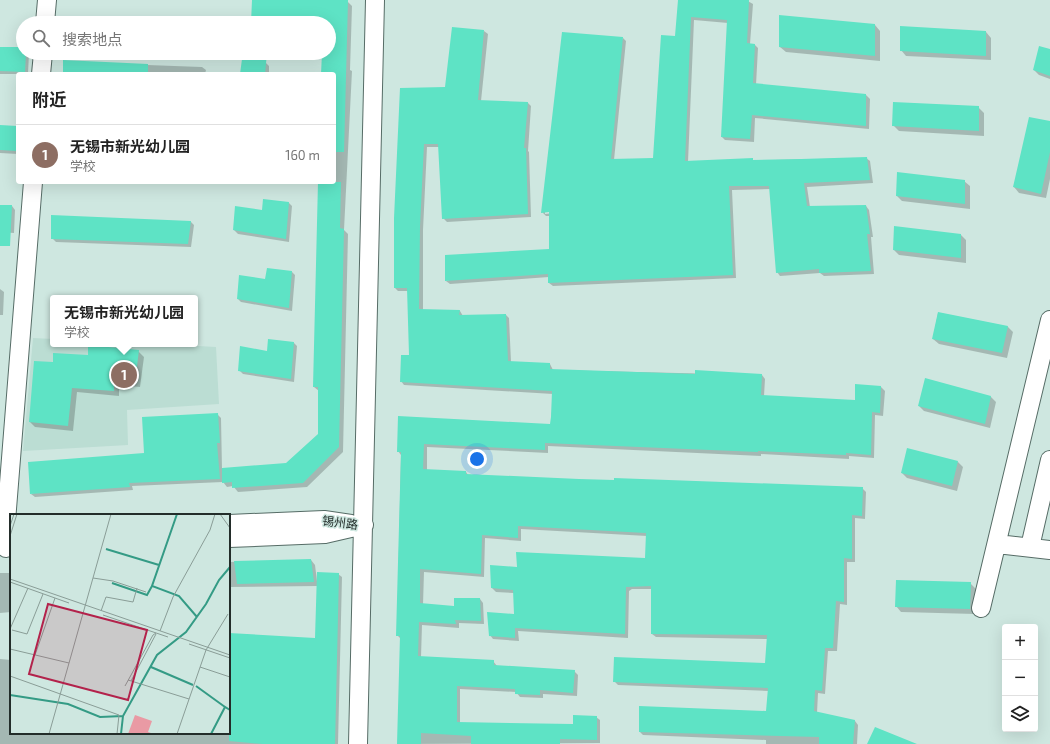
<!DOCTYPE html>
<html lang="zh">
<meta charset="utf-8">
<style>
body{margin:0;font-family:"Exo 2","Noto Sans SC",sans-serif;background:#f2f2f2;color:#222}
.controls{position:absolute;right:12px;bottom:12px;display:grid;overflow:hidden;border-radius:4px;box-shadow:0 4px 16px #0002}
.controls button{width:36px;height:36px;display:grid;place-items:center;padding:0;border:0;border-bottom:1px solid #e0e0e0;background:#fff;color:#222;font:20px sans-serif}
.you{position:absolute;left:477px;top:459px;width:14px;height:14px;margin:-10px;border:3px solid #fff;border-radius:50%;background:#1a73e8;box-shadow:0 0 0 6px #1a73e833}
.badge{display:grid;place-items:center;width:26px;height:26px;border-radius:50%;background:#d93025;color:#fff;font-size:13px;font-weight:700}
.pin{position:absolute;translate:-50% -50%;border:2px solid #fff;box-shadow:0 1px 4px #0006}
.popup{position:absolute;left:50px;top:295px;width:148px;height:52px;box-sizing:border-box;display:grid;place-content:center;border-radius:4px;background:#fff;filter:drop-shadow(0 1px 3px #0005);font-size:13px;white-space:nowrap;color:#767676}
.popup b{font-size:15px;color:#222}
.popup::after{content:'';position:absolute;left:50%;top:100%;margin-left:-8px;border:8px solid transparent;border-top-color:#fff}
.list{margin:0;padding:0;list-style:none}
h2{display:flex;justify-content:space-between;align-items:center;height:52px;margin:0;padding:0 16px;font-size:17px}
h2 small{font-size:13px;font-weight:400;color:#767676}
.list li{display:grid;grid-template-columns:26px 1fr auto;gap:12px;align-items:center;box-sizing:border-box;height:60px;padding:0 16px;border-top:1px solid #e0e0e0}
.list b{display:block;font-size:15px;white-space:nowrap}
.list p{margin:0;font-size:13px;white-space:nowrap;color:#767676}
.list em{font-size:13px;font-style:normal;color:#767676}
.icon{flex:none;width:22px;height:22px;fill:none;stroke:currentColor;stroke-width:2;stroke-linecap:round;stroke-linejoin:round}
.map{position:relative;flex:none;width:1050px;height:744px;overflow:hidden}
.search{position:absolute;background:#fff;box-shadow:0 4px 16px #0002;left:16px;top:16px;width:320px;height:44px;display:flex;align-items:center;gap:10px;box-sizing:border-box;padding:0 14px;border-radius:22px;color:#767676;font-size:15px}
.panel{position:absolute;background:#fff;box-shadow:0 4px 16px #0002;left:16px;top:72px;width:320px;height:112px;border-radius:4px}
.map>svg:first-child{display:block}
.built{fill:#bbddd3}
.shadow{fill:#0003;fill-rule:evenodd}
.building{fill:#5ee3c5}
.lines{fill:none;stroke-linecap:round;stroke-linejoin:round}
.minor-casing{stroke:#566c66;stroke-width:20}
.minor{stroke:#fff;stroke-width:18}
.labels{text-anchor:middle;stroke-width:3;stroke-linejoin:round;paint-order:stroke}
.street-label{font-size:12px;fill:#232d2a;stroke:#cee7e0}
.inset-river{fill:none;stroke:#349b85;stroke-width:2}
.inset-road{fill:none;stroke:#8a9d97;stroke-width:1}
.view{fill:#b3224b;fill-opacity:0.15;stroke:#b3224b;stroke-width:2}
.inset-edge{fill:none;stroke:#232d2a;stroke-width:2}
</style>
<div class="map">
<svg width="1050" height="744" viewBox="0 0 1050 744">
<rect width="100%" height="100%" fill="#cee7e0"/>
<!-- built -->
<path class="built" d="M33,338L53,339V344H161L216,347L219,404L127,410L128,445L23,451Z"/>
<!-- shadow -->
<path class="shadow" d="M253,0H346L352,6L350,70L352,71L344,230L348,234L343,452L307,487L238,492L233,486L227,487L223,482L132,486L133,490L35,497L31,494L145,454L217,414L221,418L222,469L286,464L319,434V391L314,387L319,182H334V74H322L323,57H319L316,53H329V23L297,21V23H252Z
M679,0H746L753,4L750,44L755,45L758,48L756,85L866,95L870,99L869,129L755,118L754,142L725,140L722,137L728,23L694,20L688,162L866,158L870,161L873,183L807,187L810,207L866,206L869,210L873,237H871L874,274L824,276L820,273L780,276L777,272L770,189L732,190L736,278L553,286L549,283V277L450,284L446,281L550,250V216H546L542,212L623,38L626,41L614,160L654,159L676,37ZM554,211V213L545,214V212Z
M875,25L880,31V61L786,52L780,47Z
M484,31L488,34L481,101L528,103L531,106L528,151L529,152L531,217L447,222L443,218L439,147H427L423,230V310L460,311L463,316L506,315L509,318L511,362L550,364L553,370L762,375L765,379L764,396L856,401V385L881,387L885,391L883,416L875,415L874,458L849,456V459L761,454V456L548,446V453L427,447V470L466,472L468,475L579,480L862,488L866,492L865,519L855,518V562H847V605L840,604L837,651H828L825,694L818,693L817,713L855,721L858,725L857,744H766V740L643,735L640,732L767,712L769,691L618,685L614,681L766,664L768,639L656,637L652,634V589H632L629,591L628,638L518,631L519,641L493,639L490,635L515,615L514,593L496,592L492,588L518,568L646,559L647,536L521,529V541L485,538L484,577L424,572L423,605L455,607L480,599L483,603L484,624L459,623V628L422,625L421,657L493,661L497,666L574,671L578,675L577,696L543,694V698L520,697L516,692L460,689V723L574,725L596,717L600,720V743L398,744L401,639L397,635L401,455L398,451L399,417L551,425L553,394L404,385L401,381L410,357L408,291H398L395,288L401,89L446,88Z
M986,32L991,38V60L906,56L901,50Z
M0,48H23V53H29L28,74H0Z
M1050,50V79L1039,75L1034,70Z
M276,53H295V57L278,56Z
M64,62L202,67L206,70L205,74H64Z
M266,63L269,66V74H241Z
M978,107L984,113V136L899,131L893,125Z
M1050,122V179L1046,198L1019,193L1014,187Z
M0,126L18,128V154L0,153Z
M964,181L970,186V209L902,201L897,196Z
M289,203L292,206L289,242L238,234L234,230L262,212Z
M0,206H12L15,210L14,233L0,232Z
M191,222L194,225L191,247L56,242L52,238Z
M961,235L966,240V263L899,255L894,250Z
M292,272L295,275L292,311L241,302L238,299L266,281Z
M0,289L4,292L3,315H0Z
M56,296L95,298H56Z
M938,313L1008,327L1013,332L1007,358L939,344L933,339Z
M294,343L297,346L294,382L243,374L239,370L267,352Z
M138,351L144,357L140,387L119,385V396L77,392L73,431L35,427L30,422L89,357Z
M926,380L991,397L996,402L990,428L924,411L919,406Z
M958,462L963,467L957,491L907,478L902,473Z
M311,560L315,565L317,581L338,574L342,577L338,744H0V659L11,660V733H229V634L316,639L318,586L229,587V562Z
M0,573H11V612L0,613Z
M970,583L976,589L975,614L901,612L896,606Z"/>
<!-- building -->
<path class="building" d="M252,0H348L344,152H334V74H321L322,53H329V23H316V19L293,17V23H251Z
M678,0H749L747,43L755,44L753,83L866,94V126L752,115L750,139L721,137L727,20L691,17L685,161L753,158V160L801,159L867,157L870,180L804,183L807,206L866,205L870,234H867L871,271L819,273V269L776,273L769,186H729L733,275L548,283V274L445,281V255L549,249V212L541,213L562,32L623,37L611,159L653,158L661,35L675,36Z
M779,15L875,24V56L779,47Z
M900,26L986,31V56L900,51Z
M452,27L484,30L478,100L528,102L524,148H526L528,214L442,219L438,144H424L420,226L419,309L460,310L459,315L506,314L508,361L550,363V369L695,374V370L762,374L761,395L855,400V384L881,386L880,413L872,412L871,455L846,453V455L758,451V452L545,443V450L424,444L423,469L466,471V474L579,479L614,480V478L863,487L862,516L852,515V559L844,558V602L836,601L833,648H825L822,691L815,690L814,711L855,720L853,744H819V737L639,732V706L766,711L768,688L613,682L614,657L765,663L767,635L651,634V586L626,587L625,634L515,628V638L489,636L487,612L514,614L513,590L491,588L490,565L517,567L516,552L645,558L646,533L518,526V538L482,535L481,574L420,569V603L454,606V598H480L481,621L455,620L456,624L419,622L418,656L494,660V665L575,670L573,693L540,690V695L515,694V689L457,686V722L573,724V715L597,716V740L560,739V744H471V736L421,733V744H397L400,636H396L401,452H397L398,416L550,424L551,417L552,391L400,382L401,355H409L407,288H394V218L400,88L445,87Z
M1039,46L1050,49V76L1033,70Z
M0,47H23V53H26L25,72L0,71Z
M246,53H267L265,74H240L242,59L245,60Z
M63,60L148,64V74H63Z
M893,102L979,106V131L892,126Z
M1029,117L1050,121V152L1041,194L1013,187Z
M0,125L17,126L16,151L0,150Z
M897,172L965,180V204L896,196Z
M318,182H341L340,228L344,229L339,447L303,483L232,488V482L222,483V468L286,463L318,434V387H313Z
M263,199L289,202L286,239L233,230L235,206L262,210Z
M0,205H12L10,246H0Z
M51,215L191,221L188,244L51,239Z
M894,226L961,234V258L893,250Z
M267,268L292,271L289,308L237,299L239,275L265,279Z
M938,312L1008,326L1002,353L932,339Z
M268,339L294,342L291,379L238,371L240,346L267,351Z
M88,345L139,350L135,382L114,380V391L72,388L68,426L29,422L34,361L53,362V353L88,355Z
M925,378L991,396L985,424L918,406Z
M218,413L220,443H217L220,479L129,483L130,487L30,494L28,462L144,453L142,417Z
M907,448L958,461L952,486L901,473Z
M311,559L314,582L237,584L234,561Z
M317,572L339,573L335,744H263L229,741V633L315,638Z
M896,580L971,582L970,609L895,607Z
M875,727L917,744H867Z"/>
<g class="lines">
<!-- minor casing -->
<g class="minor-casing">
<path id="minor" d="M45,23L47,0
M41,74L43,53
M229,524L324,520L351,524
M229,538L325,534L364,525
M997,544L1050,550
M1030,547L1050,460
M6,548L5,534L33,182
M981,608L1050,320
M358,744L375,0"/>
</g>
<!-- minor -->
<use href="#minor" class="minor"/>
</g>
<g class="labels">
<!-- street labels -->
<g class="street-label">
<text transform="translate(340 523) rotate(7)" y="4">锡州路</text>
</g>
</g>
<!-- overview -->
<g transform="translate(10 514)">
<rect width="220" height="220" fill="#cee7e0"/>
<path d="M125,201L142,207L138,218L144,220H118Z" fill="#e99aa4"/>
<path class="inset-river" d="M167,0L142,72L169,82L187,103M96,35L149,51M102,69L137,81L142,72M141,153L183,171M186,172L215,193M0,181L58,190L90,203L113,202M111,220L113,202L147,141L176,118L196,90L209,66L220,53M201,220L215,193L220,196"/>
<path class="inset-road" d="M210,0L220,14M0,12L4,0M0,22L7,0M83,64L103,67L136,78M0,65L220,141M0,68L59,89M91,97L96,83L123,88L127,74M93,101L158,123M0,115L18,74M2,116L17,120L33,80M150,117L163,83L200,16L205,0M179,130L220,144M0,135L59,149M25,141L45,84M190,153L220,163M0,162L109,201L107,220M118,166L179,185M121,167L146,120M115,172L143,121L146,119M39,220L101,0M167,220L196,136L218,100"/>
<path class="view" d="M38,90L137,116L118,186L19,160Z"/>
<rect width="220" height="220" class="inset-edge"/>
</g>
</svg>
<div class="controls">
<button>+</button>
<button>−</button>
<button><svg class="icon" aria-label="layers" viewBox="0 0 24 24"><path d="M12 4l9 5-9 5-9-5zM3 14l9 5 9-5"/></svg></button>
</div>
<div class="you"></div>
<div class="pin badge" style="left:124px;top:375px;background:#8d6e63">1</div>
<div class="popup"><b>无锡市新光幼儿园</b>学校</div>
<div class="search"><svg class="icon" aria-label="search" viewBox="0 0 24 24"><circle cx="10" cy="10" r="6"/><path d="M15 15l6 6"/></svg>搜索地点</div>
<section class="panel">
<h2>附近<small></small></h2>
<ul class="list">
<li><span class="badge" style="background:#8d6e63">1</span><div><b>无锡市新光幼儿园</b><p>学校</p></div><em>160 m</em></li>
</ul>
</section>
</div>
